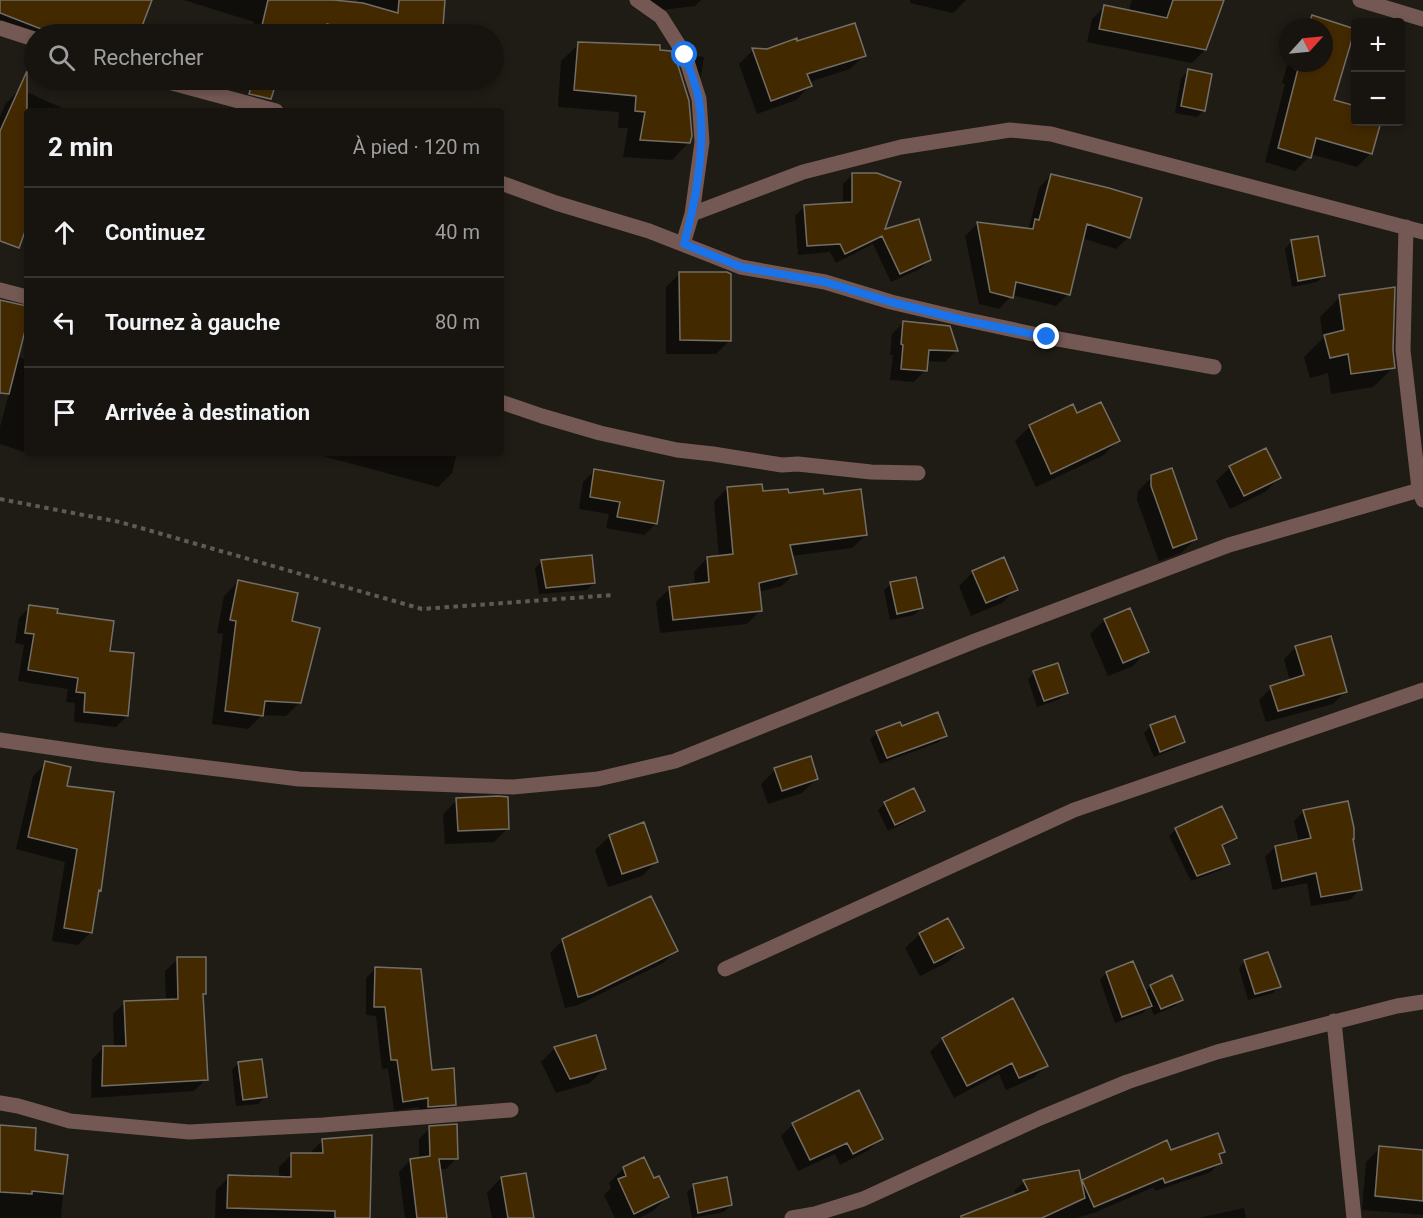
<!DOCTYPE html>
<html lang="fr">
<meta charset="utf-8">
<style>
body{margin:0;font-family:Roboto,sans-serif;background:#24211e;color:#f1f3f6}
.controls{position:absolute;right:18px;top:18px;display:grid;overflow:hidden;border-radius:6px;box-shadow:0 3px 9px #0003}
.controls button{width:54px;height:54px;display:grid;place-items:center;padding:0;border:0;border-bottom:2px solid #363330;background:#171410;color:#f1f3f6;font:30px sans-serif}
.compass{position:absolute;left:1279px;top:18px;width:54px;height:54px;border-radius:50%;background:#171410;box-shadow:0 3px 9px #0003;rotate:63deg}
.stop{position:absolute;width:18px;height:18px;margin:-14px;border:4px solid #1a73e8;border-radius:50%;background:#fff}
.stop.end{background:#1a73e8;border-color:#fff;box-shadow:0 2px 6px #0008}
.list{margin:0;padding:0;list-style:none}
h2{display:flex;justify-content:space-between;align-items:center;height:78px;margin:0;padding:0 24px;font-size:26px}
h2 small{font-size:20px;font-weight:400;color:#9e9e9f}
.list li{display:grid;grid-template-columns:39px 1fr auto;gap:18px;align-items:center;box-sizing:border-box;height:90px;padding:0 24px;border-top:2px solid #363330}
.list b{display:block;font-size:22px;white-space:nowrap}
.list em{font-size:20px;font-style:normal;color:#9e9e9f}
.icon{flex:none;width:33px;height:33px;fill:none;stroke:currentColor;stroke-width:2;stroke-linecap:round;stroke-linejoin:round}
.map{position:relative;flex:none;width:1423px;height:1218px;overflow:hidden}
.search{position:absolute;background:#171410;box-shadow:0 3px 9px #0003;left:24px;top:24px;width:480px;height:66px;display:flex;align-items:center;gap:15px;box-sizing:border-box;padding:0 21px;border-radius:33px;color:#9e9e9f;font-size:22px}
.panel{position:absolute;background:#171410;box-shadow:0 3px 9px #0003;left:24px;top:108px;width:480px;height:348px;border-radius:6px}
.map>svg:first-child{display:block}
.shadow{fill:#0007}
.building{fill:#432900;stroke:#736e66;stroke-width:1.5}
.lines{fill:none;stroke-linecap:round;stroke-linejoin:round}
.path{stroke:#5e5a55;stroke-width:4;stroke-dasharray:4.5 4.5;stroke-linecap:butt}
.minor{stroke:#745853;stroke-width:15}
.route{stroke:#1a73e8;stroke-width:8}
</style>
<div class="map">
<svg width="1423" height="1218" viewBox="0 0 1423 1218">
<rect width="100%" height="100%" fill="#1f1b15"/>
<!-- shadow -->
<path class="shadow" d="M0,0H151L138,34H34L0,31Z
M184,0H317L355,3L357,0H444L441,34H251L254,22Z
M638,0H701L695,6L653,11Z
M910,0H966L953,13L910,3Z
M1132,0H1222L1205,50L1192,63L1087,42L1092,19L1105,7L1128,12Z
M1313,17L1353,30L1332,101L1356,122H1380L1371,153L1357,167L1310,154L1309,157L1295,171L1265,162L1285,84L1282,83L1288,63H1324V27H1303Z
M579,44L689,142L672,160L623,157L628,128H618L619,112L558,107L561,61Z
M753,50H768L864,55L850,69L809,82L810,86L796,100L757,114L739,64Z
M695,56L704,57L701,76L688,89L682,69Z
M1188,71L1203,111L1197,117L1175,113L1181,78Z
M272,80H307L300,87Z
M20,89L69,111H27V140L0,132V116L6,103Z
M852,175L883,231L929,260L920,269L891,282L873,244L836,263L830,252L798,255L795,216L804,207L843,204V184Z
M1051,175L1129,237L1116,249L1082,238L1068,294L1056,306L1012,295L999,309L979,304L965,236L977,224L1027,230L1029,228L1039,188Z
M1317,238L1324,275L1317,282L1292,287L1285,249L1291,242Z
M680,273L730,340L716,354H666V287Z
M1340,297L1392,350L1394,367L1373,387L1331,394L1328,373L1310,378L1304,357L1323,338L1320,317Z
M0,302L27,308V317L17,357L27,360V448L24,452L0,444V427L9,393L0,390Z
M903,323L956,351L945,362L926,361L925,370L914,382L890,380L893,355H890L892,334Z
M1072,406L1077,415L1118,441L1104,455L1036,487L1015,441L1029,427Z
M319,453H457L452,473L438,487L319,455Z
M1230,467L1279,478L1265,492L1230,509L1216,481Z
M595,470L656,524L644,535L606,528L609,514L579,509L583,482Z
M1152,477L1196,539L1181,553L1159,561L1137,500L1138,491Z
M727,488L762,493L823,496L866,535L852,548L791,556L795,573L782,586L758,592L760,611L747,624L660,633L656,602L669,589L695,585L694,572L707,558L719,557L714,502Z
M542,561L594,583L587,590L539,594L535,568Z
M973,572L1016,589L1002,603L971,616L959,586Z
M238,582L290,623L300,702L286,716L262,715L248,729L212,724L223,634L217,633L224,596Z
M891,584L921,608L914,615L890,620L884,590Z
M30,607L56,614L108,652L127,716L116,727L74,722L75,703L66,702L68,689L18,681L24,645L15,643L19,618Z
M1105,620L1147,651L1133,666L1108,676L1090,634Z
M1296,647L1345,692L1333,704L1266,722L1259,700L1271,688L1290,681L1284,659Z
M1034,673L1066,693L1060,699L1037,707L1028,679Z
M1151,726L1184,742L1177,748L1154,757L1144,733Z
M901,728L945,736L939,742L880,764L870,739L877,733Z
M46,763L65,787L100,890L97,893L91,932L78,945L52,941L65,862L16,849L33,776Z
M775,770L816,779L802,793L768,804L761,784Z
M457,800L508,828L494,842L445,844L443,814Z
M885,803L923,811L916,817L888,831L878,810Z
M1346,803L1355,838L1351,841L1360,889L1350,900L1311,906L1307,883L1273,890L1265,857L1275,847L1299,842L1294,821L1304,811Z
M1221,808L1235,837L1228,844L1221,848L1228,863L1221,870L1191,881L1169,836L1175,830Z
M610,836L656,862L642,876L608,887L595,850Z
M948,920L962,948L948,962L920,976L905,948L920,934Z
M563,940L676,951L663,963L578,1005L565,1008L550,953Z
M178,959L205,994L201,997L206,1079L194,1091L91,1098L92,1059L104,1047H114L113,1014L125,1002L166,1001L165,971Z
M1245,961L1279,986L1273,993L1248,1000L1239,968Z
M1132,963L1144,993L1151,986L1181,999L1175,1006L1154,1015L1150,1006L1143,1013L1115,1023L1100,980L1106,973Z
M375,969L430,1072L454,1104L445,1113L419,1115V1107L394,1111L388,1068L382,1069L376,1016L366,1015V978Z
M1013,1001L1046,1066L1033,1078L1006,1090L999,1074L954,1098L930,1052L943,1039Z
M555,1048L604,1069L590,1083L556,1093L541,1062Z
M239,1063L265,1097L258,1104L236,1106L232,1070Z
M793,1124L881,1138L869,1150L840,1165L835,1154L798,1171L781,1136Z
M0,1127L33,1152L66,1156L61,1218H0Z
M430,1128L457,1158L446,1169H439L445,1218H405L399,1172L410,1160L419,1159V1139Z
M323,1140L369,1218H215L216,1190L229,1177L279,1178V1167L292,1154L310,1153Z
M1166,1142L1170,1152L1224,1151L1218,1157L1220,1162L1211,1172L1155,1191L1154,1187L1096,1212L1077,1218H968L1017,1196L1014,1191L1024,1182L1078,1171L1080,1182Z
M1380,1148L1423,1151V1215L1362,1210L1366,1162Z
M644,1159L653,1179L667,1197L653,1211L639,1218H615L604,1195L611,1188L609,1183L623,1169Z
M501,1178L532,1218H492L487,1193Z
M694,1186L731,1205L724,1212L692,1218L687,1192Z
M1244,1208L1246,1218H1198Z"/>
<!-- building -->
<path class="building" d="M0,0H152L139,34H54L0,13Z
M268,0H334L363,3L398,13L399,0H445L443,27L447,29L446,34H365L327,24L325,34H260Z
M1173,0H1224L1206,50L1099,29L1104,5L1167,18Z
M1312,15L1355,29L1334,100L1356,106V122H1381L1372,154L1316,138L1311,158L1278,148L1298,69H1295L1297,63H1324V27H1308Z
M855,23L866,56L807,74L812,86L771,101L752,48L767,49L797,38V41Z
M578,42L660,45V50L671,51L676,59L689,101L692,136L690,143L640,140L645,112L635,111L636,96L574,90Z
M1188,69L1212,74L1205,111L1181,106Z
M27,71V226L19,248L0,241V131Z
M253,80H277L271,99L249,94Z
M852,173H877L901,182L885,229L919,219L931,260L900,274L882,236L845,254L840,244L807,246L804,205L852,202Z
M1051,174L1109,188L1142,198L1130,238L1087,224L1070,295L1016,282L1013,298L990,292L977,222L1033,229L1035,219L1039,220Z
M1318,236L1325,276L1298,281L1291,240Z
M679,272H727L731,274V341L680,340Z
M1395,287L1393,350L1395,368L1351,374L1348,354L1330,358L1324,335L1344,330L1339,295Z
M0,300L27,306V323L9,394L0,393Z
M903,321L950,326L958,351L929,350L927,371L901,369L903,345L901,344Z
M1101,402L1120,441L1051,474L1029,425L1073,404L1077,413Z
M1266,448L1281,478L1244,496L1229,466Z
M1172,468L1197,539L1173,548L1151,486V475Z
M594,469L664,481L657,524L617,517L620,502L590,497Z
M762,484L763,491L788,489L789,493L823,489L824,494L861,489L867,535L790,545L797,574L759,583L762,611L673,620L669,587L709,582L707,557L733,554L727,487Z
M592,555L595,583L546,588L541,560Z
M1004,557L1018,590L986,603L972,571Z
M916,577L923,608L897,614L890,582Z
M238,580L298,593L292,621L320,628L301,703L265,701L263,716L225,711L236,621L230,620Z
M29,605L58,609L57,613L114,621L110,651L134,653L128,716L84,712L85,693L76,692L78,678L28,670L34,634L25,633Z
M1130,608L1149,652L1123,663L1104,619Z
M1331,636L1347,692L1278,711L1270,686L1304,675L1295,646Z
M1058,663L1068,693L1044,701L1033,671Z
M938,712L947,736L887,758L876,731L900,722L902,726Z
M1175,716L1185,742L1160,752L1150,725Z
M811,756L818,779L782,791L774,768Z
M45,761L71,767L67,786L114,792L101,891L99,890L92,933L64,928L77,849L28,837Z
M914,788L925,811L895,825L884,802Z
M498,796L508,797L509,829L458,831L456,798Z
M1348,801L1354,828V839H1353L1362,890L1321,897L1316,873L1282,881L1275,846L1311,838L1303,810Z
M1222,806L1237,838L1222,845L1230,864L1197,876L1175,828Z
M644,822L658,862L622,874L609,835Z
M651,896L678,951L592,993L578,997L562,939Z
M948,918L964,948L934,963L919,933Z
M1268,952L1281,987L1255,994L1244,960Z
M177,957H206V994H203L208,1080L102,1086L103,1046H126L124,1001L178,999Z
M1133,961L1152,1006L1122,1017L1106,972Z
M375,967L421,969L432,1070L454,1068L456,1105L428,1107V1098L403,1102L397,1060H391L385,1007H374Z
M1172,975L1183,1000L1161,1009L1150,985Z
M1013,998L1048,1066L1019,1078L1012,1063L967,1086L942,1038Z
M596,1035L606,1069L570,1079L554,1047Z
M262,1059L267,1097L243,1100L238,1062Z
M859,1090L883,1139L853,1154L847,1143L810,1160L792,1123Z
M457,1124L458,1159H439L447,1218H417L410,1159L430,1156L429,1126Z
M0,1125L36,1128L35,1150L68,1155L63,1194L32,1191V1194L0,1192Z
M1218,1133L1225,1152L1219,1154L1222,1163L1165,1183L1163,1178L1094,1207L1082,1180L1167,1140L1171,1150Z
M372,1135L370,1218H335V1211L227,1208L228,1175L291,1177V1153H323L322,1139Z
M1379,1146L1423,1150V1201L1375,1196Z
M644,1157L654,1178L659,1176L669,1197L634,1214L618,1179L626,1176L623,1167Z
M1079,1170L1085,1198L1042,1218H961V1216L1028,1190L1023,1180Z
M526,1173L534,1218H508L501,1177Z
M727,1177L732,1205L698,1213L693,1184Z"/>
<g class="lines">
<!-- path -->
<path class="path" d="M0,499L120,522L422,609L613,595"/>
<!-- minor -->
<path class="minor" d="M637,0L661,17L685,55L699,99L702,142L692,214L683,244
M1360,0L1423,19
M0,28L34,39
M161,80L276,111
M501,183L556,203L649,231L741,267L825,282L891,302L963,319L1047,337L1214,367
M692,214L803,172L901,147L1010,130L1051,134L1423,232
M1406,227L1403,350L1419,489L1423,500
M0,290L27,297
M501,402L542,416L600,433L677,450L713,454L782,465L798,464L871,472L918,473
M0,740L103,755L299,779L513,787L598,779L675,761L975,641L1229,545L1423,489
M725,969L1074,810L1423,690
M1334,1021L1354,1218
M0,1103L18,1106L70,1121L189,1132L323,1125L511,1110
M792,1218L815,1214L863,1199L1040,1118L1127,1082L1217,1052L1397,1006L1423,1002"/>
</g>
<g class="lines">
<!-- route -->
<path class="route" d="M685,55C690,70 696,85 699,100C706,145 696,201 684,244L741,267L825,282L891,302L963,320L1047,337"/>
</g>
</svg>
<div class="controls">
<button>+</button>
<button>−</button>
</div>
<svg class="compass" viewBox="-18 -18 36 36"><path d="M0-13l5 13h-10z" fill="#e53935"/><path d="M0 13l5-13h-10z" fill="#9e9e9f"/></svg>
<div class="stop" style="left:685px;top:55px"></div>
<div class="stop end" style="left:1047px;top:337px"></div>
<div class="search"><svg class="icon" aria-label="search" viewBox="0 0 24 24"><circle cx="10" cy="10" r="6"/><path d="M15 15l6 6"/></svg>Rechercher</div>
<section class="panel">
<h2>2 min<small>À pied · 120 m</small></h2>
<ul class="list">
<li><svg class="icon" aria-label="ahead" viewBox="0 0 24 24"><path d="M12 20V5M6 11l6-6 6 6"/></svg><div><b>Continuez</b></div><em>40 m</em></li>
<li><svg class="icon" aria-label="left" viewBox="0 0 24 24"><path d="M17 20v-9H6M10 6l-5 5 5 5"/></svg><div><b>Tournez à gauche</b></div><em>80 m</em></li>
<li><svg class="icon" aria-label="arrive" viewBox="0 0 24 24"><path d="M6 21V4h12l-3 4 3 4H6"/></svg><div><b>Arrivée à destination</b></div></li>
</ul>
</section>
</div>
